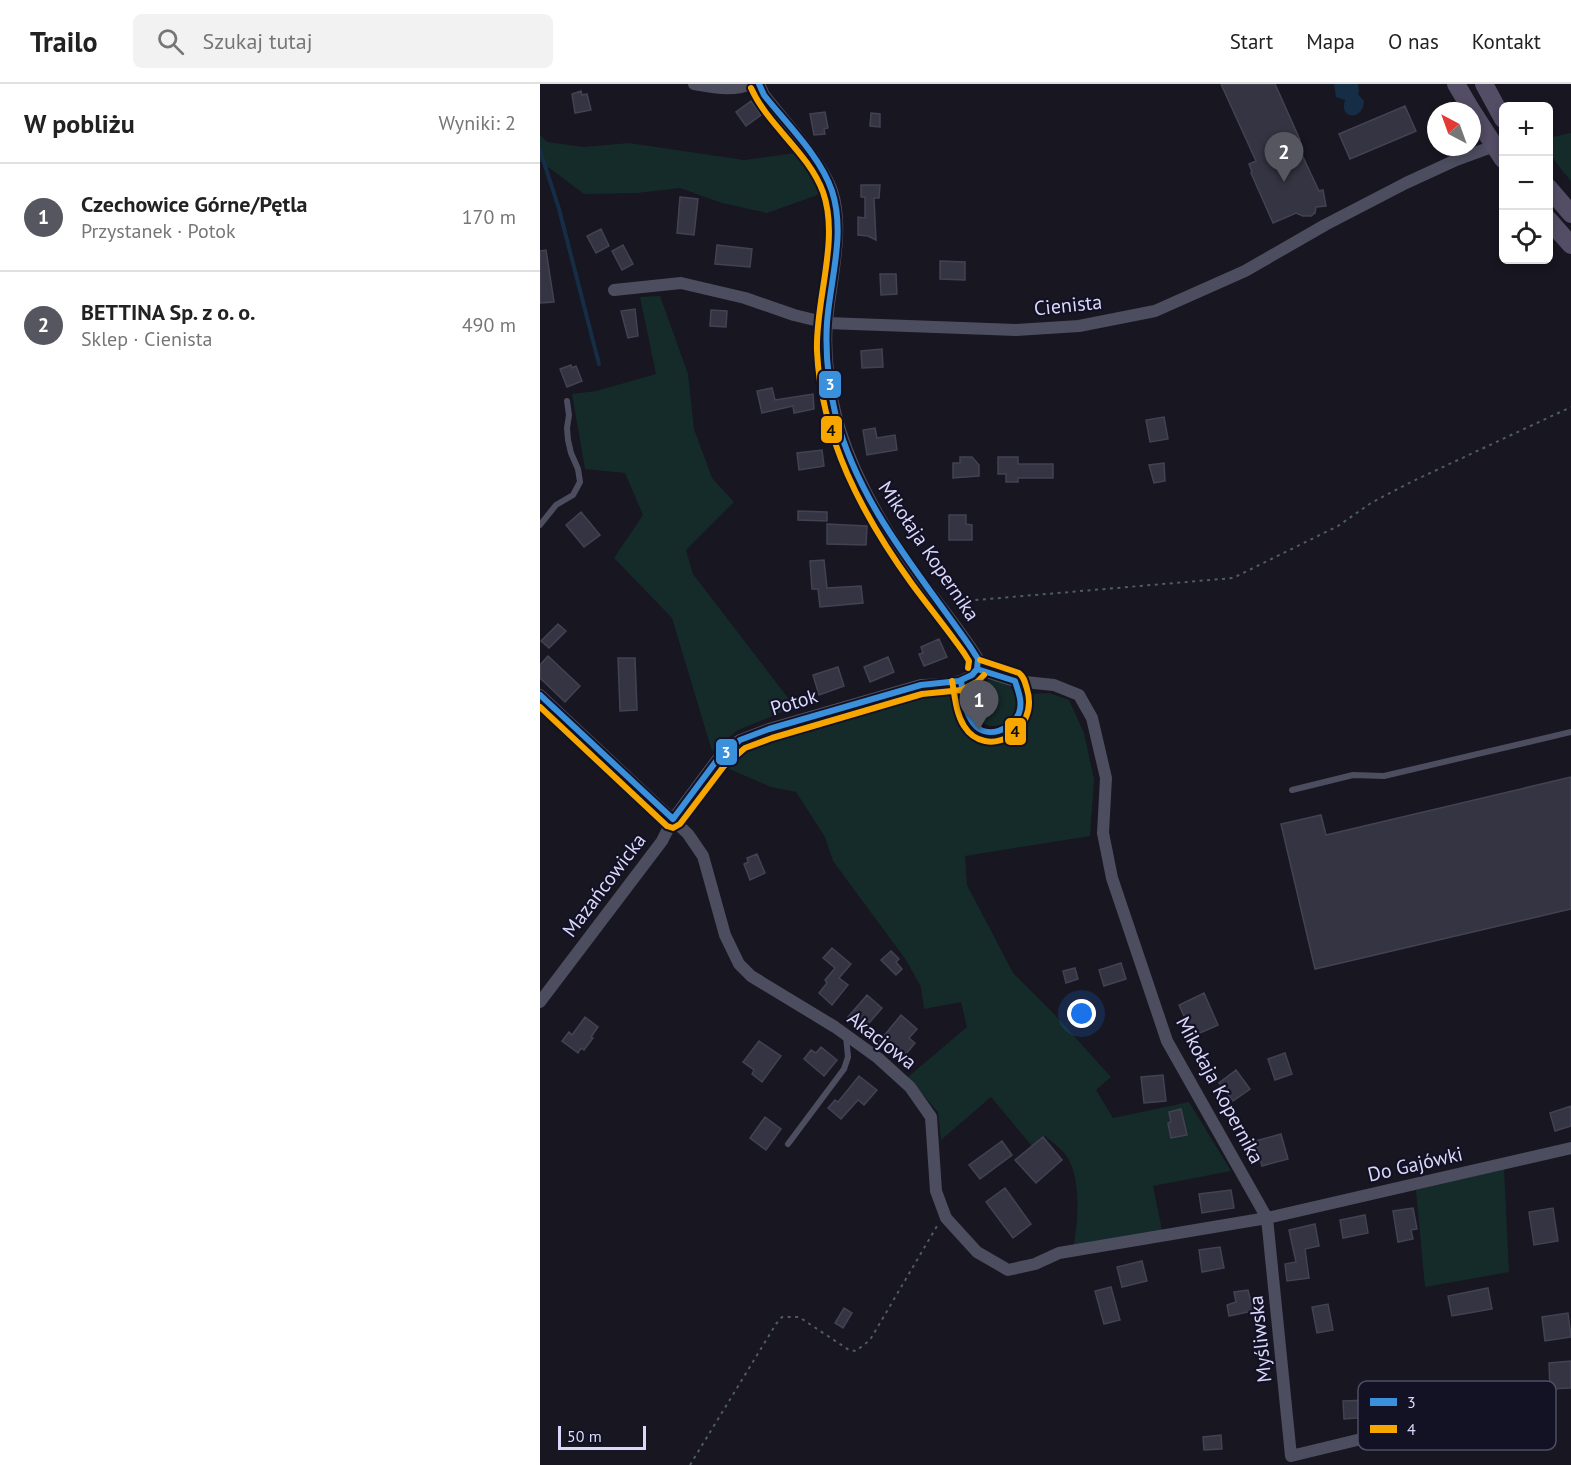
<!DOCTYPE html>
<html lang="pl">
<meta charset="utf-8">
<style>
body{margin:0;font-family:"PT Sans",sans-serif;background:#f2f2f2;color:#222}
.controls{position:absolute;right:18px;top:18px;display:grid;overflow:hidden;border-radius:9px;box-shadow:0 3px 9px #0003}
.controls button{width:54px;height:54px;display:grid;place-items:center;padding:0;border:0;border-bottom:2px solid #e0e0e0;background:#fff;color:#222;font:30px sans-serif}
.compass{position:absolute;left:887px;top:18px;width:54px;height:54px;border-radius:50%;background:#fff;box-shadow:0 3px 9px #0003;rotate:319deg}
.scale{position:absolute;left:18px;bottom:15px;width:88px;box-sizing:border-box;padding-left:6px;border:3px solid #dad9fb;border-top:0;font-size:16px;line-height:21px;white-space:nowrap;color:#dad9fb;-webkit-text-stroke:4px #131225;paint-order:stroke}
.you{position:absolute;left:542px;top:930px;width:21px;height:21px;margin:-15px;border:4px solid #fff;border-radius:50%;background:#1a73e8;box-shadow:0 0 0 9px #1a73e833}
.badge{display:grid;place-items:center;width:39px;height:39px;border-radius:50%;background:#565661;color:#fff;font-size:20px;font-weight:700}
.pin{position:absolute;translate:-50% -50px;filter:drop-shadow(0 2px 3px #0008)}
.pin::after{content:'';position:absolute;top:32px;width:21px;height:18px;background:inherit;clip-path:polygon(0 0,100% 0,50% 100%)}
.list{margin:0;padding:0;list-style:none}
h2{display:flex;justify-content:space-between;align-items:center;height:78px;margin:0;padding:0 24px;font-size:26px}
h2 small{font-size:20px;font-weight:400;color:#767676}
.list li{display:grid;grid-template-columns:39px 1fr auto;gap:18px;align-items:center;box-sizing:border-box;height:108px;padding:0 24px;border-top:2px solid #e0e0e0}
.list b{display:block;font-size:22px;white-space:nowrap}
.list p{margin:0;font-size:20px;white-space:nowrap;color:#767676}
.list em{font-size:20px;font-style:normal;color:#767676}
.icon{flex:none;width:33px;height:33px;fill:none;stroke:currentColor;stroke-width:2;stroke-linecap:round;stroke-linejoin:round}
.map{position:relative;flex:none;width:1031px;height:1381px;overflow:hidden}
header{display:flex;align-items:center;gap:36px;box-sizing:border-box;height:84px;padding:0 30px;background:#fff;border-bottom:2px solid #e0e0e0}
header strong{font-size:28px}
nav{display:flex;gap:33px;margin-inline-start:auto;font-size:21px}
.search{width:420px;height:54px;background:#f2f2f2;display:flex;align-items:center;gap:15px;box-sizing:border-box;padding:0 21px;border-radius:9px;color:#767676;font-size:22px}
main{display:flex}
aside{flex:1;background:#fff}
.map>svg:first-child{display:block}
.green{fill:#152b2a}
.water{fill:#162d46}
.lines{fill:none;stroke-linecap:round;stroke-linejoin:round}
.stream{stroke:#162d46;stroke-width:4}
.building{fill:#353442;stroke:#434253;stroke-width:1.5}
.path{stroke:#4e5c66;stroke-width:2;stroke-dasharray:3 4.5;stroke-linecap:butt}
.service{stroke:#4d4d60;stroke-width:6}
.minor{stroke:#4d4d60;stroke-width:12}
.primary{stroke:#534d65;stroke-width:18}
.bus-1-casing{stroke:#131225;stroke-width:10}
.bus-2-casing{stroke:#131225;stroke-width:10}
.bus-1{stroke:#3a90db;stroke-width:6}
.bus-2{stroke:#f7a600;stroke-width:6}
.labels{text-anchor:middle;stroke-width:4.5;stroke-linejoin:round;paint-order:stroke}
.street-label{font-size:20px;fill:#dad9fb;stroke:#131225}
.key{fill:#131225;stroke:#4f4e65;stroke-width:1.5}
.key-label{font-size:16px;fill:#dad9fb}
.line-badge{stroke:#131225;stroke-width:2}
.badge-label{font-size:16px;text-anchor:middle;font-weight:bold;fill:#fff}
.pale-badge-label{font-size:16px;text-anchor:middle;font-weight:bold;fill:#111}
</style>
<header>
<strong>Trailo</strong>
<div class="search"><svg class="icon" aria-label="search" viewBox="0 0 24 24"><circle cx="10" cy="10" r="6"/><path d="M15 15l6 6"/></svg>Szukaj tutaj</div>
<nav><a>Start</a><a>Mapa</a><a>O nas</a><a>Kontakt</a></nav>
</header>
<main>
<aside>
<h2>W pobliżu<small>Wyniki: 2</small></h2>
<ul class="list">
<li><span class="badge">1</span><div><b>Czechowice Górne/Pętla</b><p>Przystanek · Potok</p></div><em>170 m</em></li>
<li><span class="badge">2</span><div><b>BETTINA Sp. z o. o.</b><p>Sklep · Cienista</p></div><em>490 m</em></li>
</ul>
</aside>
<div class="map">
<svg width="1031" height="1381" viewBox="0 0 1031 1381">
<rect width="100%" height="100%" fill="#171621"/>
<!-- green -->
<path class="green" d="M1031,49V97C1020,83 1008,72 1008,54Z
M0,51L7,58L44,63L89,59L204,76L256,69L283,109L227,129L182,119L140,104L97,109L44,110L0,77Z
M120,212L148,290L154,345L172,394L194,418L146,466L153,490L255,623L198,646L172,667L132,534L74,474L103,431L85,389L45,385L32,310L56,307L116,290L100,213Z
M431 619a23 23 0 1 1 46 0a23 23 0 1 1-46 0Z
M412,604L416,627L432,648L457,652L481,638L492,624L489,610L509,609L529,616L544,649L554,695L550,752L425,772L427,801L473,889L515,931L571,993L556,1006L573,1034L649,1018L691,1087L613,1102L622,1146L534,1161C538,1134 541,1101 529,1076C525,1067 513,1059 505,1052L492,1062L451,1013L401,1056L398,1028L368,993L427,943L421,918L384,925L381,903L366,876L293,777L285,753L256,708L231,703L180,681L208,660L351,614Z
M964,1085L969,1188L885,1203L876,1106Z"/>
<!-- water -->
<path class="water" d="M794,0H818L819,7L818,10L824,17C823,38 798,35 805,16L796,13Z"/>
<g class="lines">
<!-- stream -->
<path class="stream" d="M0,66L19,125L59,280"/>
</g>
<!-- building -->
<path class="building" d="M681,0H735L760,56L756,58L779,107L783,106L786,122L776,123L775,129L771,132H763L756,129L733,139L711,89L712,88L709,80L716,77Z
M41,7L42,11L47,10L51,26L35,29L32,10Z
M211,17L221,31L206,42L196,28Z
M865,22L876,47L810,75L799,50Z
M285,28L288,44L284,45L285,50L274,51L270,30Z
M331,29L340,30V43L330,42Z
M321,101H340L339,114H334L336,156L328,152L318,151V133L325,134V113H321Z
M140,113L158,115L154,151L137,149Z
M61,145L69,162L56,169L47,152Z
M83,161L93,180L82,186L72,167Z
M177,161L212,165L210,183L175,180Z
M6,166L14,218L0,219V167Z
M400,177L425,178V196L400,195Z
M340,190H356L357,210L341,211Z
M95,225L98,252L88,254L81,227Z
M171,226L187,227L186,243L170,242Z
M342,265L343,283L322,284L321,267Z
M31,281L32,284L36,282L42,297L27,303L20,285Z
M232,304L235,316L273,310L274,325L254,329L253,322L222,329L217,307Z
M624,333L628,355L610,358L606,336Z
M335,344L337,354L355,351L357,366L327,371L323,346Z
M282,366L284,382L259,386L257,369Z
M420,373H432L439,381V392L413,394V379H420Z
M458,373H478V380H513V394H478V398H466V390H458Z
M624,379L625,397L614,399L609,381Z
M258,427L287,428V437L258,436Z
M41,428L60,451L44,463L26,441Z
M409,431H426V440L432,441V456H409Z
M287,440L327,442L326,461L287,460Z
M284,476L287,504L321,502L323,519L280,523L278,505H272L270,477Z
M18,540L26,547L9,564L1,557Z
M399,555L407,573L384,582L379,570L383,569L381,563Z
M8,572L40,602L25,618L0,594V581Z
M348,573L354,588L330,598L324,583Z
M78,574H95L97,626L80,627Z
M298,583L304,602L279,611L273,591Z
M1031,693V825L775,885L741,740L781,731L786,751Z
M217,770L225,789L210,796L204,780L208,778L207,774Z
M292,864L311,880L299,894L308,901L292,921L279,909L287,899L285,896L295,884L283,874Z
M351,867L359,875L356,878L362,885L356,891L341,876Z
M581,879L586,895L564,902L559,886Z
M535,884L538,895L526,899L523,887Z
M664,909L678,941L653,952L639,921Z
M327,911L342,924L323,946L308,933Z
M361,931L377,945L369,954L375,959L361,976L339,958Z
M45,933L58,943L51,953L53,954L44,966L41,964L38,969L22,957L29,948L32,951Z
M219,957L241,972L222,998L212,990L214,986L203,978Z
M281,963L297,976L284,992L264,975L271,966L276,969Z
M745,969L752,990L735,996L728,975Z
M696,986L710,1005L693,1017L679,999Z
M623,991L626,1017L604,1019L601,993Z
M319,992L337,1006L324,1021L318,1016L301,1035L288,1024L295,1016L298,1018Z
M1031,1022V1042L1015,1047L1010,1029Z
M641,1025L647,1051L631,1054L628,1039L631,1038L629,1028Z
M225,1033L241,1045L226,1066L210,1054Z
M741,1050L748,1075L722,1082L715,1057Z
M503,1053L522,1076L496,1099L475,1076Z
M462,1057L472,1071L440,1095L429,1081Z
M465,1104L491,1140L473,1154L446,1118Z
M691,1106L694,1124L662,1129L659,1110Z
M873,1124L877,1145L871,1146L873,1155L858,1158L853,1127Z
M1013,1124L1018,1157L994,1161L989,1128Z
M825,1131L828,1149L803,1154L800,1136Z
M775,1140L779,1162L765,1165L769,1194L747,1197L745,1180L756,1178L749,1146Z
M680,1163L684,1184L662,1188L659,1166Z
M602,1177L607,1197L582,1203L577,1183Z
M571,1203L580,1236L564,1240L555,1207Z
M948,1204L952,1225L912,1232L908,1212Z
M708,1206L713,1227L689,1232L687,1221L696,1218L694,1208Z
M788,1220L793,1246L777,1249L772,1223Z
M304,1224L312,1229L303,1244L295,1239Z
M1028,1229L1031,1253L1005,1257L1002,1233Z
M1031,1277V1304L1010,1305L1009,1279Z
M828,1316L830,1333L804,1335L803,1317Z
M681,1351L682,1365L664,1366L663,1353Z"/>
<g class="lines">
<!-- path -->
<path class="path" d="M413,518L693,494L798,442L831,419L871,398L1031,323
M150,1381L236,1240L242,1233H259L309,1266L316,1267L330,1256L397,1142"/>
<!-- service -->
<path class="service" d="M0,441L16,421L33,411L40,398L38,385L31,369L28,356L27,344L29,331L27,317
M421,597C424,612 424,629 435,642C447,656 473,645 479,630C483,619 479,608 475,598
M752,706L813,691L844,692L1031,648
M248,1060L304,985L308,973L306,952"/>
<!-- minor -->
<path class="minor" d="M154,0C173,3 192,8 210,0
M219,0L224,11C243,35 283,80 292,107C305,146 290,199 287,238C284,273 290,313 300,346C317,400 346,448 379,494C399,521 420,546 438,575L437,585
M74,206L141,199L205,214L254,231L287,239L476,246L539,242L615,227L705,187L785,141L866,99L916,76L954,62
M437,585L475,597L514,601L539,611L552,634L566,694L563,749L572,794L627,957L727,1134L751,1372L900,1336
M0,611L148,750L163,772L185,851L199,880L211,892L295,943L338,974L370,1003L391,1033L396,1107L406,1134L437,1168L468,1186L495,1180L519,1169L727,1134L1031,1064
M0,918L122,757L133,735L177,676L200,656L229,645L381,601C399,600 426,602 437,585"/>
<!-- primary -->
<path class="primary" d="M916,0L932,27
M944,0L963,35
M932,27L963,75
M1008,103L1031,130
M1008,135L1031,161"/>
<!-- bus-1 casing -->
<g class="bus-1-casing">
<path id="bus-1" d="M219,0L224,11C246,39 281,73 292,107C306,150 290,196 287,239C285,270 289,303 296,333C320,423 380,490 431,564L438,575L437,585
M421,596C423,611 424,628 434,640C446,656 473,646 479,629C483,618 478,607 475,597L437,585
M0,611L133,735L177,676L200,656L229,645L381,601L419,597L432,591L437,585"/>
</g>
<!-- bus-2 casing -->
<g class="bus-2-casing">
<path id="bus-2" d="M211,4C228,42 268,68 283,108C300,156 275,217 277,267C281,353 322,431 372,500C389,523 407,545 424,569L429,577L428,584
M412,597C415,613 416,629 424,642C446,677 500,648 487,605C485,598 484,593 479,589L440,576
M0,623L127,742L133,744L140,740L184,682L205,664L232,654L382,610L422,606L437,598L444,591"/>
</g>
<!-- bus-1 -->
<use href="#bus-1" class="bus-1"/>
<!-- bus-2 -->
<use href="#bus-2" class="bus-2"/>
</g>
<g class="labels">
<!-- street labels -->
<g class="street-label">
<text transform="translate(528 221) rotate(-6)" y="7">Cienista</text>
<text transform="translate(389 467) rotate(56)" y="7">Mikołaja Kopernika</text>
<text transform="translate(254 618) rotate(-17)" y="7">Potok</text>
<text transform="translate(64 801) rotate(-53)" y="7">Mazańcowicka</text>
<text transform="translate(342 956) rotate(38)" y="7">Akacjowa</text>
<text transform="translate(680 1006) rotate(62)" y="7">Mikołaja Kopernika</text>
<text transform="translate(875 1080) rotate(-13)" y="7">Do Gajówki</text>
<text transform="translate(720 1255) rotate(-96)" y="7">Myśliwska</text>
</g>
</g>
<!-- legend -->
<rect x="818" y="1297" width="198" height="69" rx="9" class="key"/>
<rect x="830" y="1314" width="27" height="8" fill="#3a90db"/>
<rect x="830" y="1341" width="27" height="8" fill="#f7a600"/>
<g class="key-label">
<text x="867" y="1324">3</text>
<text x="867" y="1351">4</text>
</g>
<g class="line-badge">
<rect x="278" y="286" width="24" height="29" rx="6" fill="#3a90db"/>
<rect x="280" y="331" width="23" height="29" rx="6" fill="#f7a600"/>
<rect x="464" y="633" width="23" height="29" rx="6" fill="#f7a600"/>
<rect x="175" y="654" width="23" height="28" rx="6" fill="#3a90db"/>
</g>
<g class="badge-label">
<text x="290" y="306">3</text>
<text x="186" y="674">3</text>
</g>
<g class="pale-badge-label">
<text x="291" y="352">4</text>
<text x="475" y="653">4</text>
</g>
</svg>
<div class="controls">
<button>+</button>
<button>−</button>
<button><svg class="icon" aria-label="locate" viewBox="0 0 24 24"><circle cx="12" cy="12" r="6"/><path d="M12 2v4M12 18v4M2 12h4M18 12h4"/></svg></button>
</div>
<svg class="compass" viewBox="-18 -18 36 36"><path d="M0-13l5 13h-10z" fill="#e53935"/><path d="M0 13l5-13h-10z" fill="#767676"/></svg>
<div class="scale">50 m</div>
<div class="you"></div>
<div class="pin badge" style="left:439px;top:646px">1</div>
<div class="pin badge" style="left:744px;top:98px">2</div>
</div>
</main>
